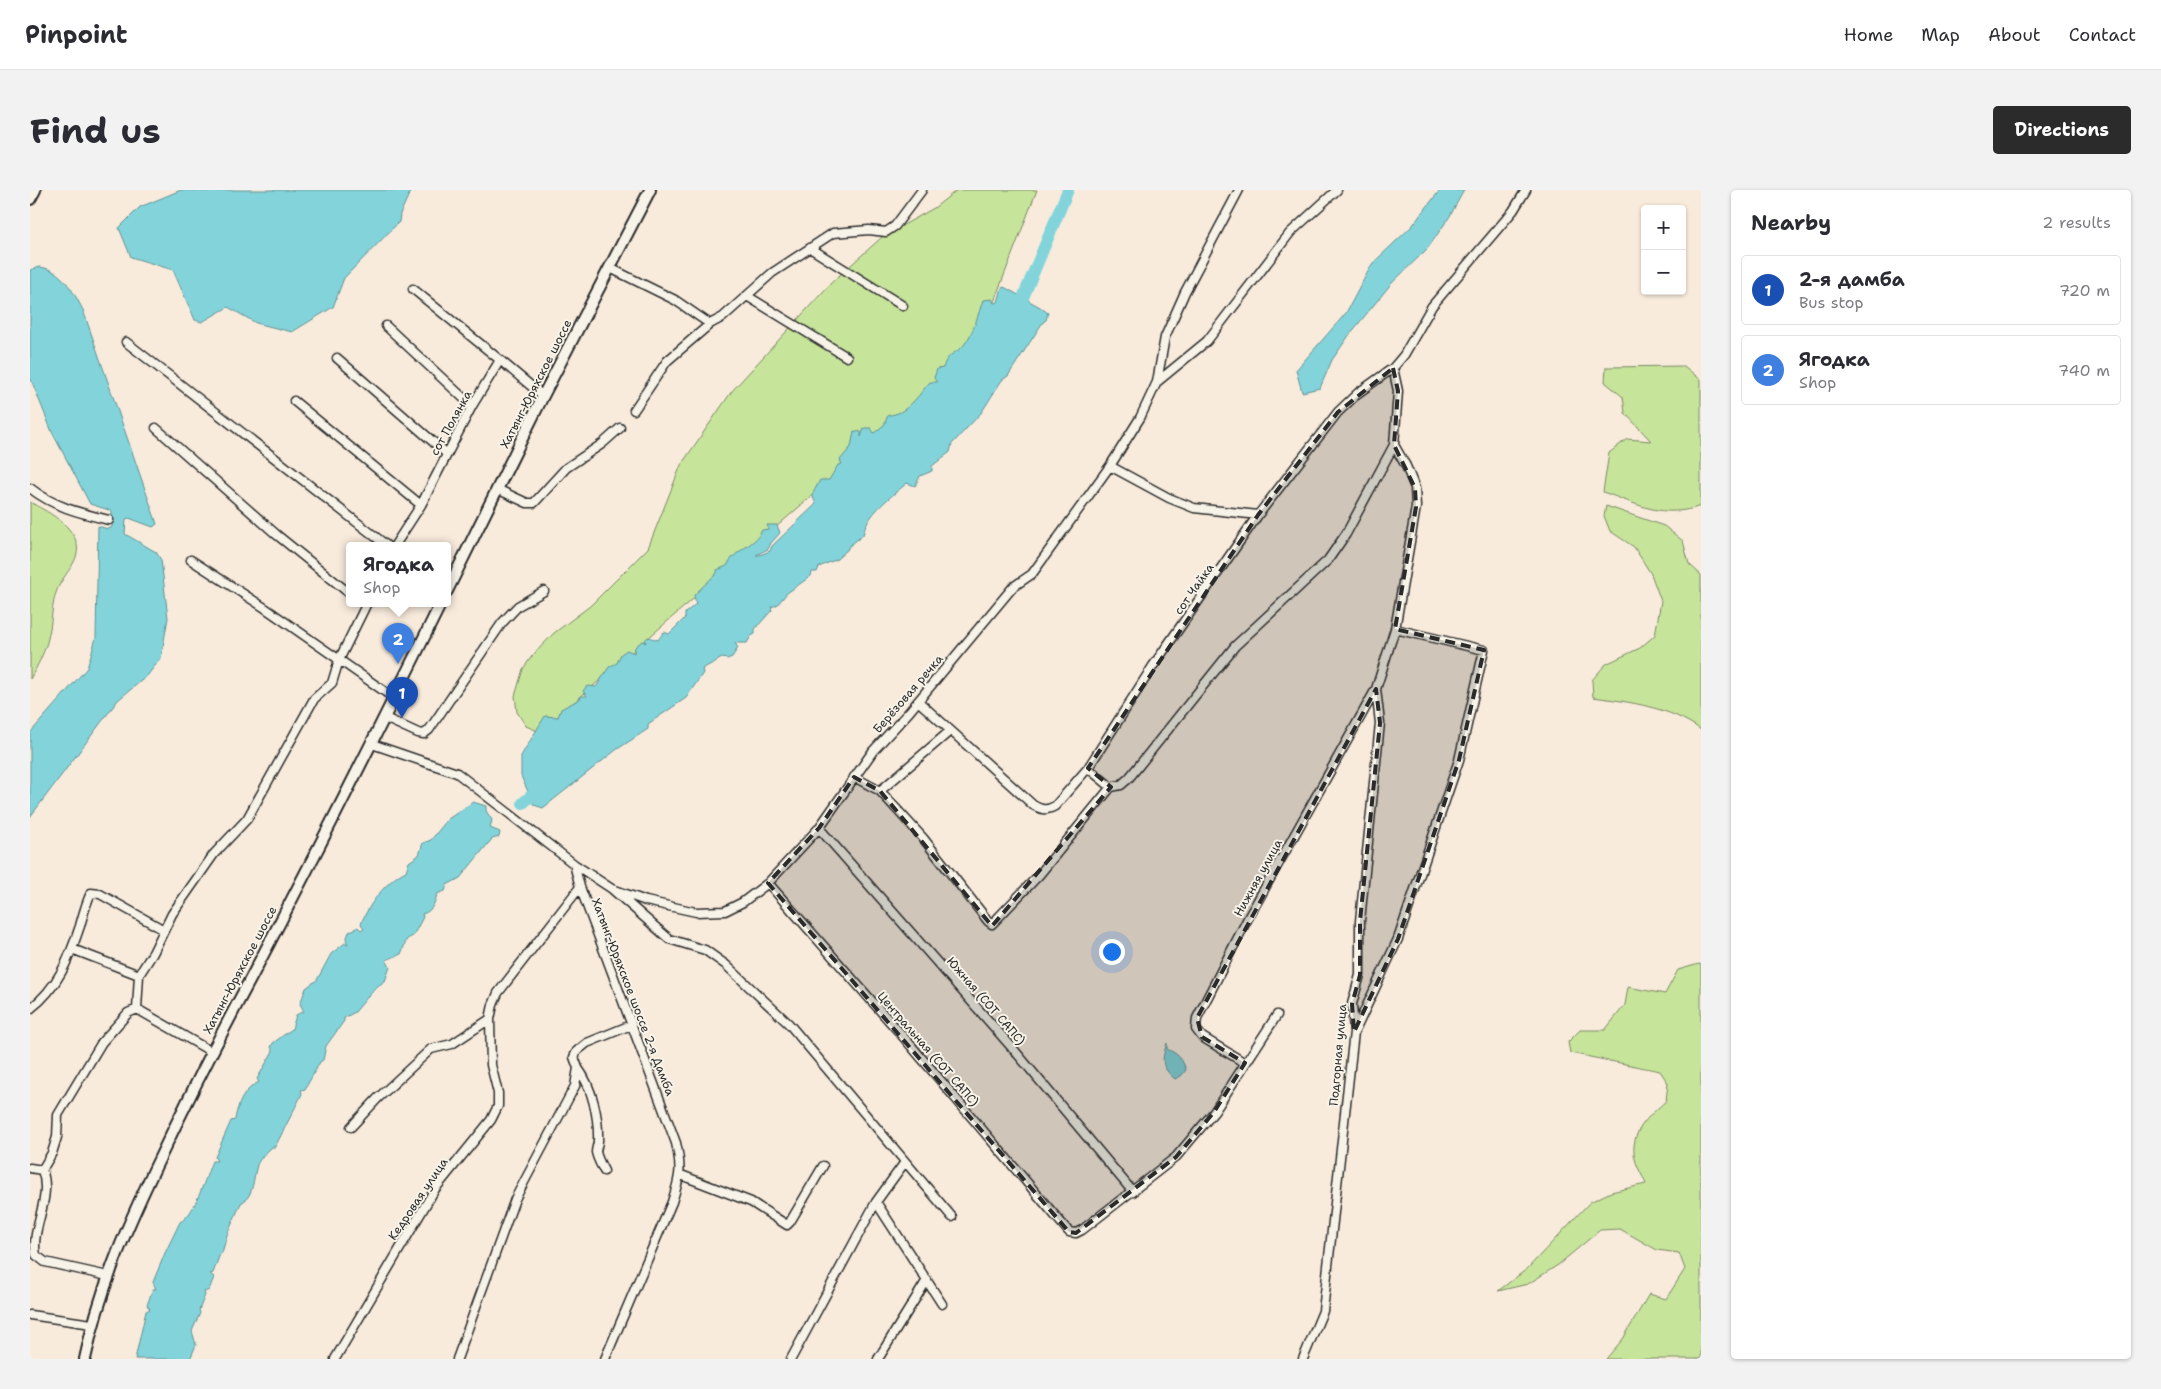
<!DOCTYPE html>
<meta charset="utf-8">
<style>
body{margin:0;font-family:"Shantell Sans",sans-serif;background:#f2f2f3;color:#2b2b33}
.controls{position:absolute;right:15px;top:15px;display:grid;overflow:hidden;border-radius:5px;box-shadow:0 1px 4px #0004}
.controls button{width:45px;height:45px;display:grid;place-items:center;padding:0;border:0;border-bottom:1px solid #e1e1e2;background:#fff;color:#2b2b33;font:25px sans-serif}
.you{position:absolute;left:1081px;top:761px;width:18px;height:18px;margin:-12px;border:4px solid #fff;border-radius:50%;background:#1a73e8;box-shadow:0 0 0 8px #1a73e833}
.badge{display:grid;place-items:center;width:32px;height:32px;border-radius:50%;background:#2b2b2b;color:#fff;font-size:16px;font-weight:700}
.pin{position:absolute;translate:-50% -41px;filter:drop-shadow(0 1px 2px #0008)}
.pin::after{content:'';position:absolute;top:26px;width:18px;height:15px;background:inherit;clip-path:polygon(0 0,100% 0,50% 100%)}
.popup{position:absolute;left:316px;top:352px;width:105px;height:65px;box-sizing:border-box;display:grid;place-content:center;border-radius:5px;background:#fff;filter:drop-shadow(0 1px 4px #0005);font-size:16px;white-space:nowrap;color:#7c7c81}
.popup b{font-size:19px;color:#2b2b33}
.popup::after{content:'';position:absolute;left:50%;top:100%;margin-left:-10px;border:10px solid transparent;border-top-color:#fff}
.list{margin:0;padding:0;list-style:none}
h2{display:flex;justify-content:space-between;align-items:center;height:65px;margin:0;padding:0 20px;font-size:21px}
h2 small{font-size:16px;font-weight:400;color:#7c7c81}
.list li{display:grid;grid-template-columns:32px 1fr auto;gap:15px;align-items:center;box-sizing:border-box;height:70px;margin:0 10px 10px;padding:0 10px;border:1px solid #e1e1e2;border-radius:5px}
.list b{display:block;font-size:19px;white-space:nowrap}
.list p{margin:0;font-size:16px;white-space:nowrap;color:#7c7c81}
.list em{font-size:16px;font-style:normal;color:#7c7c81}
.map{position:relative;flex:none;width:1671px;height:1169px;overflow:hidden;border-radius:5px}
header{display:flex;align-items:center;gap:30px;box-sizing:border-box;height:70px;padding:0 25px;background:#fff;border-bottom:1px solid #e1e1e2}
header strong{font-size:24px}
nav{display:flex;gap:28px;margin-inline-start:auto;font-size:18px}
.intro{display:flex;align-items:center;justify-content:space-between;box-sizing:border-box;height:120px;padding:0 30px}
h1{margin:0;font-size:35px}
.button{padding:12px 22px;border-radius:5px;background:#2b2b2b;color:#fff;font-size:18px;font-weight:700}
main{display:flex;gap:30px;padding:0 30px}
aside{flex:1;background:#fff;border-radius:5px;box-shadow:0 1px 4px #0004}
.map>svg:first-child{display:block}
.green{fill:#c7e49b;stroke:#798863}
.water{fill:#83d4da;stroke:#609094}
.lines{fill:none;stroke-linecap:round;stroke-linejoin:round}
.river{stroke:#83d4da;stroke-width:12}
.minor-casing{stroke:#2b2b2b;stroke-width:11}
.major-casing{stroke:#2b2b2b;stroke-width:14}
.minor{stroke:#f7f3e8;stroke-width:8}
.major{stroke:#f7f3e8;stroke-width:10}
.marked{fill:#2b2b2b;fill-opacity:0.2;stroke:#2b2b2b;stroke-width:4;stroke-dasharray:10 6;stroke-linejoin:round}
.labels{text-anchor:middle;stroke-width:4;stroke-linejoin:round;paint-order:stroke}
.street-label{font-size:12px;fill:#2b2b2b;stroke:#f7f3e8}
</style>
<header>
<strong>Pinpoint</strong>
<nav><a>Home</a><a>Map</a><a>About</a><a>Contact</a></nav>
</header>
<div class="intro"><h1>Find us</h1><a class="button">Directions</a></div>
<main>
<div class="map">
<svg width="1671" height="1169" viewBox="0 0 1671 1169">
<rect width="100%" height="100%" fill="#f8ebdc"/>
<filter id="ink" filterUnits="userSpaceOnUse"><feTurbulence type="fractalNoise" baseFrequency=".02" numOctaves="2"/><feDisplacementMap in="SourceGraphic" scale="10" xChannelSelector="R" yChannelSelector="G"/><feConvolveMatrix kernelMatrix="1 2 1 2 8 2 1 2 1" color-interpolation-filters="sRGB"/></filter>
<g filter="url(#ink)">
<!-- green -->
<path class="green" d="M927,0H1007L943,166L510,542L496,536L487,522L485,506L493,479L502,466L524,443L560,416L618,358L651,275L702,201L801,93L852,47L904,18Z
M1654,176L1671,190V316C1633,329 1609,315 1573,302L1579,263L1597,249L1621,251L1595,223L1593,207L1575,192L1576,177Z
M0,312C16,321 39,332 46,351C52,367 38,380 31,392C21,408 23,426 19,444C16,460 8,475 0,489Z
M1576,316L1634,336L1653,351L1659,374L1671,385V540C1640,517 1600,512 1563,507L1562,490L1576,474L1610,458L1625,445L1631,411L1621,384L1604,357L1580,341L1574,326Z
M1669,774L1671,775V1169H1576L1593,1149L1619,1104L1636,1109L1655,1079L1649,1063L1627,1060L1590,1039L1570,1040L1528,1075L1498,1094L1468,1101L1497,1079L1560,1012L1581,1002L1616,994C1613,986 1607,978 1605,969C1599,942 1618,927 1636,911L1638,893L1630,881L1540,863L1538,852L1550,840H1575L1595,815L1598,797L1635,804L1648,780Z"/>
<!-- water -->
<path class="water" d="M151,0C167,0 181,3 197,0H381L370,24L369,32L314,88L303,117L262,142L226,133L198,117L172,132L165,130L143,80L101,67L89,38L110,17Z
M1410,0H1434L1420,26L1398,58L1361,94L1320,144L1302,170L1290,198L1272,202L1266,180L1316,123L1342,74L1382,36Z
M9,77C32,79 43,101 53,120L127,334L123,337L99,328L96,329L95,344L126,362L131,370L138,428L131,468L117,486L88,510L0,627V543L57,478L66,448L68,336L78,339L82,337V321L60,314L22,242L0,187V80Z
M974,97L1010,117L1018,123L1016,130L1013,132L978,186L972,190L951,223L922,254L920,262L902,276V281L890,286L885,296L877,293C861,307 837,323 833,345L818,357V359L807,369L789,377L787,382H782L781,386L757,403L747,415L741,417L742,420L725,439V444L721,446L717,453H705L708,458L702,467L697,469L692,468L672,479L673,483L656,508L618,534V539L586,560L513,618L504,615L491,586V566L515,526L528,527L531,519L550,509L551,506H557L553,501L557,496L566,497L579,477L587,473L591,464L597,460L604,463L605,457L612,451L616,453L615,450L618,447L628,450L634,442L639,444L655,428V423L666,414L664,405L687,383V380L697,376C703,360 726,356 732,340L739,339L737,335H747L750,343L741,353L738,359L726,365H730L740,361L742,356L786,314L782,305L790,290H799L808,275L812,274L810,270L821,257L824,241L831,242V247L834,238H841L844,243L854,235L858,225C877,225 888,205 900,192H907L904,188L907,179L913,178C918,162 925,165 934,155C944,142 948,125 953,110L962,109L964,113L968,112L972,98Z
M443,612L456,616V621L462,630L460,638L470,642L469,647L462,649L430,688L417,695L415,701L407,704C405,714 401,722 392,724L393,727L383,746L377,749L371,764L356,770L360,777L355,791L345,798L325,822L314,828V831L296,856L293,870L290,872L275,899L271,900L272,904L245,957H242C237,962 229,969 227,975C223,988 224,1007 211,1013L197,1045L192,1063L190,1064L183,1083L180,1084L184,1087L179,1100L174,1102L175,1105L169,1120L170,1123L162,1141L166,1155L160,1169H105L116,1121L120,1119L117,1115L123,1099H126L123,1092L135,1063L150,1032C165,1025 176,986 182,971H187L185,967L201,931L205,930C207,915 214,899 229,892L227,889L243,861L241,857L243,853L262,839L266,825L274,821L270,814L276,798L287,790L301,764L315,753L318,754L316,750L319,742L328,737L331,740L334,738L331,734C338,715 357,690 376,681L379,672L389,665L393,653L401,650L418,629Z
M1137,853V859C1148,864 1152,868 1156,880L1151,886L1145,889C1131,877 1131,871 1137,853Z"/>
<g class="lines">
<!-- river -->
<path class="river" d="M987,122L1038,0
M493,613L512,596"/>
<!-- minor casing -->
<g class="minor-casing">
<path id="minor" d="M780,58L873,116
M580,78L645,110L680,134L693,127L742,83L803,43L839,40L856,42L865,36L892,0
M383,99L470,170
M717,106L817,167
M356,136L442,216
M96,152L356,355
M307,168L416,263
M1127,192L1177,151L1260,43L1307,0
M264,211L391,315
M604,220L637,171L680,134
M126,238L247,345L319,403
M1080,276L1139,308L1164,318L1228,325
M0,298C24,317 50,323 79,330
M467,299L497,313H504L536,278L572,254L590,238
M365,355L391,315L442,216L470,170L513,206
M161,370L235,418L364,508
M888,511L1003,615C1012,620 1016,621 1025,616L1058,578L1123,476L1228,325L1308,222L1328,203L1363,178L1374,165L1402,116L1483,21L1496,0
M355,528L388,543L394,544L399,540L472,433L488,416L514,401
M342,554L427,583L544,674L550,697L646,953C652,979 650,987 642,1012L575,1169
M1058,578L1081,597
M824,587L850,601L893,648L958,731L962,734L1009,685L1081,597L1091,595L1099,588L1205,456L1298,370L1316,344L1364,255
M850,601L920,541
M789,638L985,861L1103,1002
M544,674L582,699L639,749L675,760L696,775L759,834L922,1027
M738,693L877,851L1039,1042L1046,1043L1052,1040L1146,967L1184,922L1247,825
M582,699L616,711L666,722L695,721L713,712L738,693L789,638L843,561L879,522L983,397L1002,384L1080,276L1110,228L1127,192L1135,147L1155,102L1209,0
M42,759L109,785
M0,819C28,798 39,769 50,736C53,725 56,713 61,703L70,704L134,740
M1325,841L1368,749L1429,570L1454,460L1365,439
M182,862L107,819L109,785L123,763L142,724L184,664L217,629L284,509L302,493L309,470L337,413
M1215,873L1172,847L1166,839L1167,828L1217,730L1346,499L1365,439L1386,317L1385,298L1376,276L1364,255L1368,201L1363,178
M548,878C562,897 569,927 568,951C568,954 566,959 566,962C567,968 571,975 574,981
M321,937L348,908L401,859L422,854L460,829L463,815L468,803L550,697
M0,978L12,980
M12,980L22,963L27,947L28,925L72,852L98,823L107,819
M12,980C23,1009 0,1038 6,1065L15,1072L78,1086
M651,985L721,1012L757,1035L760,1032L793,976
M846,1012L912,1114
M0,1125L62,1134
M305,1169L405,999L461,930L468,916V903L461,875L460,829
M427,1169L485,1009L545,896L548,878L544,867L547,861L557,853L601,835
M761,1169L846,1012L875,972
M848,1169L897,1090
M1273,1169L1293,1121L1324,842L1322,814L1330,785V731L1350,533L1346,499"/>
</g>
<!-- major casing -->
<g class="major-casing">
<path id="major" d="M0,9L5,0
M417,401L513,206L620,0
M55,1169C69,1102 95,1041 124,980C155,915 187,851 221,788C286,664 349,539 411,413"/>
</g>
<!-- minor -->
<use href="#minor" class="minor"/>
<!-- major -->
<use href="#major" class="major"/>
</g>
</g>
<!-- marked area -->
<path class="marked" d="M1363,178L1368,201L1364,255L1385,298L1386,317L1365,439L1454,460L1429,570L1368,749L1324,842L1322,814L1330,785V731L1350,533L1346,499L1167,828L1172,847L1215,873L1184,922L1146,967L1046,1043L1039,1042L738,693L789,638L824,587L850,601L962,736L1081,597L1058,578L1228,325L1308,222Z"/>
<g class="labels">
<!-- street labels -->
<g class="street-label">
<text transform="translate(506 194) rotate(-63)" y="4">Хатынг-Юряхское шоссе</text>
<text transform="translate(421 233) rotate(-61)" y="4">сот Полянка</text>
<text transform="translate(1164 399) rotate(-55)" y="4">сот Чайка</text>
<text transform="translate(878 504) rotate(-49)" y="4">Берёзовая речка</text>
<text transform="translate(1228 688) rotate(-61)" y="4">Нижняя улица</text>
<text transform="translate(210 780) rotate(-62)" y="4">Хатынг-Юряхское шоссе</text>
<text transform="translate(603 807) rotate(69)" y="4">Хатынг-Юряхское шоссе 2-я Дамба</text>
<text transform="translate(956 811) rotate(49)" y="4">Южная (СОТ САПС)</text>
<text transform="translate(898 859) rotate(49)" y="4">Центральная (СОТ САПС)</text>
<text transform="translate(1308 865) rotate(-85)" y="4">Подгорная улица</text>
<text transform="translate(388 1009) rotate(-56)" y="4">Кедровая улица</text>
</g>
</g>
</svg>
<div class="controls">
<button>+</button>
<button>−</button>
</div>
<div class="you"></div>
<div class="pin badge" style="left:372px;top:528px;background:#1a4fb4">1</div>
<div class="pin badge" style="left:368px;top:474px;background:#3f7fe0">2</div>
<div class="popup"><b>Ягодка</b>Shop</div>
</div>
<aside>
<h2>Nearby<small>2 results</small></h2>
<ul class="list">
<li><span class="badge" style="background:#1a4fb4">1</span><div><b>2-я дамба</b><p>Bus stop</p></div><em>720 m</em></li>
<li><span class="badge" style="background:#3f7fe0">2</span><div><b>Ягодка</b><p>Shop</p></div><em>740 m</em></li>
</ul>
</aside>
</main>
